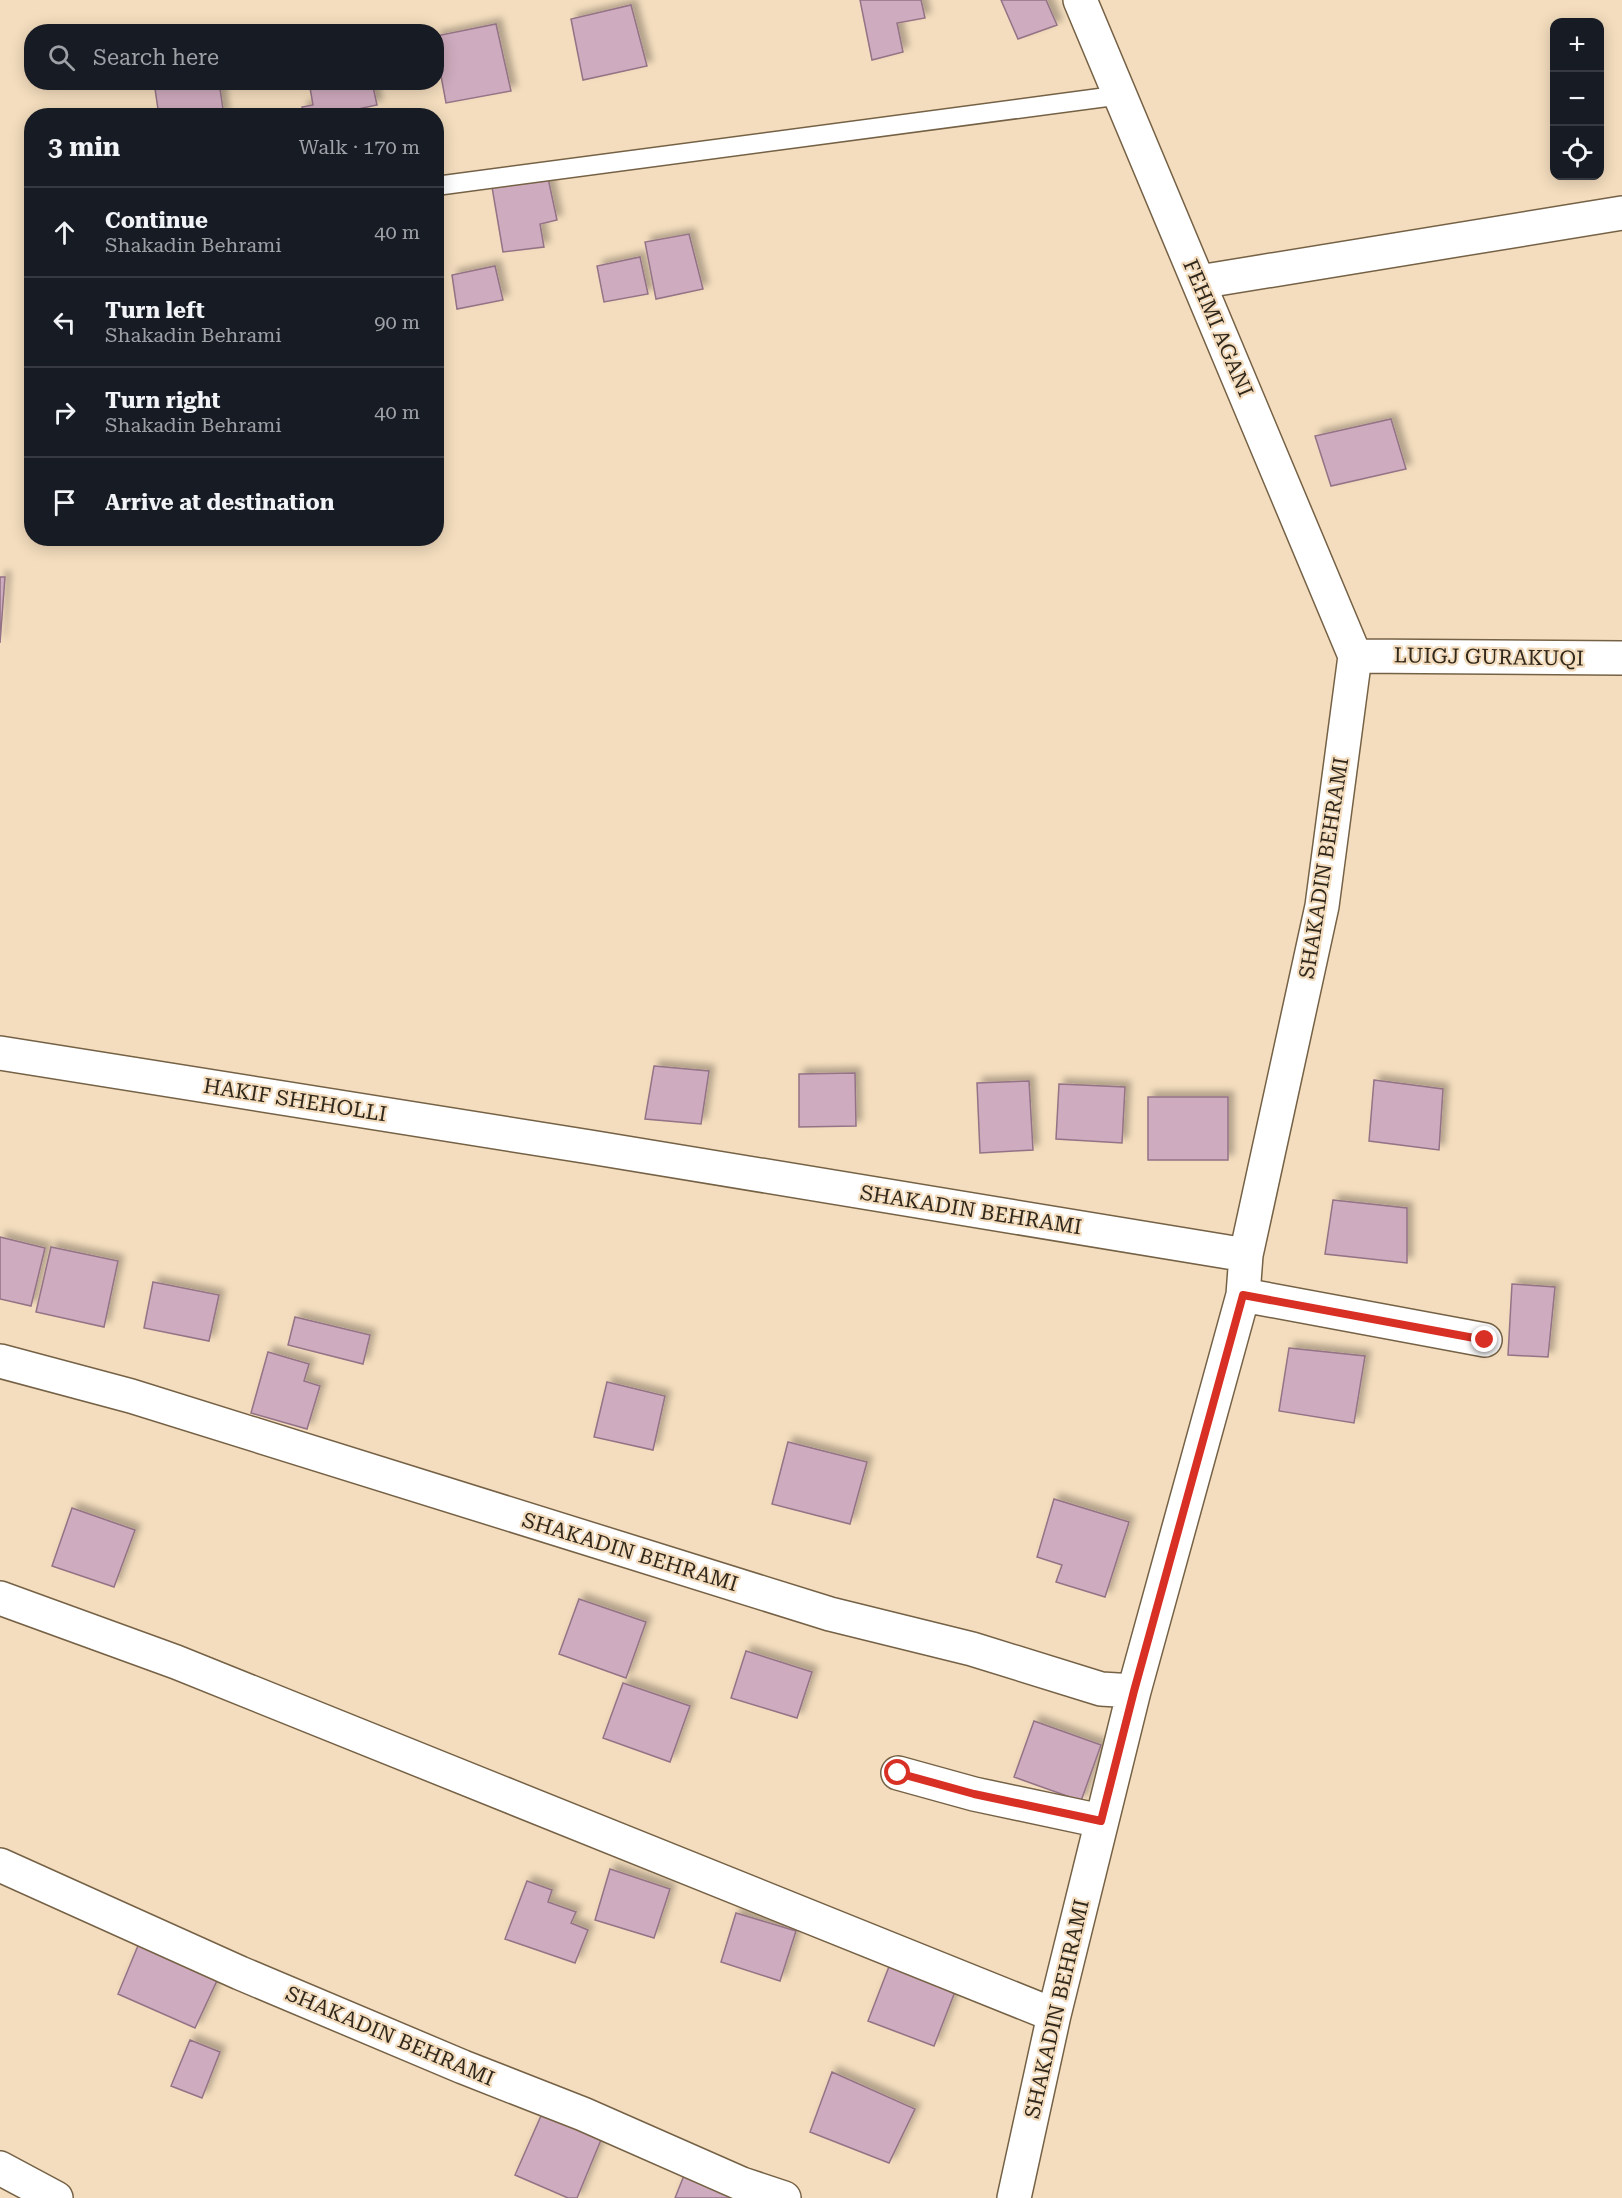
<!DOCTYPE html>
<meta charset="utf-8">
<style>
body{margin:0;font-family:"Roboto Serif",serif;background:#242831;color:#f1f3f6}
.controls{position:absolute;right:18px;top:18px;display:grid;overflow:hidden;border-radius:12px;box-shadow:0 3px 15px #0003}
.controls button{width:54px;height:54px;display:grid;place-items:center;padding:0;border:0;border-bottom:2px solid #363941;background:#171b24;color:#f1f3f6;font:30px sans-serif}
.stop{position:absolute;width:18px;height:18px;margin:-14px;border:4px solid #d93025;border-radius:50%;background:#fff}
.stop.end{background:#d93025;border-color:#fff;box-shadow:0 2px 6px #0008}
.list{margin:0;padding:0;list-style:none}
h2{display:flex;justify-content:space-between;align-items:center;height:78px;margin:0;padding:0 24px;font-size:26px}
h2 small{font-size:20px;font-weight:400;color:#9ea1a6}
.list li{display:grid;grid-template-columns:39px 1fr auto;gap:18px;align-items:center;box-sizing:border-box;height:90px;padding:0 24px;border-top:2px solid #363941}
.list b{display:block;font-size:22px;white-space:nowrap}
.list p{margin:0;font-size:20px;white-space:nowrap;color:#9ea1a6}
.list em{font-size:20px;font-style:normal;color:#9ea1a6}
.icon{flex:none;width:33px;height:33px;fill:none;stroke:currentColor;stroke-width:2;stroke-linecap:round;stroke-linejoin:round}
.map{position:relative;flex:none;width:1622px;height:2198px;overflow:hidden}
.search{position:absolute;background:#171b24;box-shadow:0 3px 15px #0003;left:24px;top:24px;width:420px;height:66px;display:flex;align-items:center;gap:15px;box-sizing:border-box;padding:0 21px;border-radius:24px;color:#9ea1a6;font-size:22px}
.panel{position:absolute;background:#171b24;box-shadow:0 3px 15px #0003;left:24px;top:108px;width:420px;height:438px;border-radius:24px}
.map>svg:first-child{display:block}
.building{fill:#ceabbe;stroke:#947386;stroke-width:1.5;filter:url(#shadow)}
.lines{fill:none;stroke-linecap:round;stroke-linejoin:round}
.service-casing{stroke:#756145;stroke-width:21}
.minor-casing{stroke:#756145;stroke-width:36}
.service{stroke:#fff;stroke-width:18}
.minor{stroke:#fff;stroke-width:33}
.route{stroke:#d93025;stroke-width:8}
.labels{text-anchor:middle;stroke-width:4.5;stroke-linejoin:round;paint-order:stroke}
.street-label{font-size:21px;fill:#31281c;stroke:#f4ddbe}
</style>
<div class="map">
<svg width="1622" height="2198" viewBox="0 0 1622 2198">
<defs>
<filter id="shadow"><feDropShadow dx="5.5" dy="-5.5" stdDeviation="3" flood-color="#0004"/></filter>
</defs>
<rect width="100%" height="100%" fill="#f4ddbe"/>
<!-- building -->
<path class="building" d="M860,0H921L925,18L897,23L903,52L872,60Z
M1001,0H1046L1057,25L1018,39Z
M631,5L647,66L583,80L571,19Z
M496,24L511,91L446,103L436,49V36Z
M154,82H219L224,116H159Z
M309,82H372L377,105L353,110L354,116H304L302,107L313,105Z
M548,178L557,220L540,224L544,247L503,252L492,187Z
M689,234L703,289L656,299L645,242Z
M640,257L648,294L604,302L597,266Z
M495,266L503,300L457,309L452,275Z
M1391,419L1406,469L1331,486L1315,436Z
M0,577H5L0,643Z
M654,1066L709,1071L701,1124L645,1119Z
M855,1073L856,1126L799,1127V1074Z
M1374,1080L1443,1089L1439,1150L1369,1141Z
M1029,1081L1033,1150L980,1153L977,1083Z
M1059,1084L1125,1087L1122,1143L1056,1139Z
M1148,1097H1228V1160H1148Z
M1333,1200L1407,1208V1263L1325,1254Z
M0,1237L45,1248L31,1306L0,1299Z
M51,1247L118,1261L104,1327L36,1312Z
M153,1282L219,1295L209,1341L144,1328Z
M1512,1284L1555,1287L1548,1357L1508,1355Z
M295,1317L370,1335L363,1364L288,1345Z
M1289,1348L1365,1356L1354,1423L1279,1411Z
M268,1352L309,1364L304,1381L320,1386L307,1429L251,1413Z
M607,1382L665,1396L653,1450L594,1437Z
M788,1442L867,1462L850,1524L772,1504Z
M1054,1499L1129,1522L1105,1597L1056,1582L1062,1565L1037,1557Z
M72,1508L135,1530L114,1587L52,1566Z
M579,1599L646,1622L626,1678L559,1654Z
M746,1651L812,1672L797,1718L731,1698Z
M623,1683L690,1706L670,1762L603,1738Z
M1034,1721L1101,1745L1081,1801L1014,1777Z
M610,1869L670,1889L654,1938L595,1920Z
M527,1881L552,1890L548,1902L576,1912L571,1923L588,1930L575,1963L505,1939Z
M736,1913L796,1931L780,1981L721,1962Z
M142,1936L221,1972L195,2028L118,1994Z
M890,1964L956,1989L934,2046L868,2021Z
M190,2040L220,2052L202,2098L171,2086Z
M832,2072L915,2109L889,2163L810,2132Z
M544,2109L603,2135L577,2198H568L515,2175Z
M685,2173L744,2198H675Z"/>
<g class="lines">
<!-- service casing -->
<g class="service-casing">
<path id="service" d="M436,186L1122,95"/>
</g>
<!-- minor casing -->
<g class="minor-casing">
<path id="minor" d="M1080,0L1355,656
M1199,282L1622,213
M1355,656L1622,658
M0,1053L590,1147L1246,1255
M1243,1295L1485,1340
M0,1361L131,1396L830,1614L972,1649L1101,1689L1134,1691
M0,1598L176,1662L1054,2015
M898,1773L974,1794L1101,1821
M0,1865L240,1973L463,2067L583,2114L742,2184L784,2198
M0,2168L56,2198
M1014,2198L1054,2015L1134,1691L1243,1295L1246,1255L1322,906L1355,656"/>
</g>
<!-- service -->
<use href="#service" class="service"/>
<!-- minor -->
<use href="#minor" class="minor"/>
</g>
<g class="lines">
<!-- route -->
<path class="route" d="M898,1773L974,1794L1101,1821L1134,1691L1243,1295L1485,1340"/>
</g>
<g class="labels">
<!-- street labels -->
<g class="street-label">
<text transform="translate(1218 328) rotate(67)" y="7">FEHMI AGANI</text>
<text transform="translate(1489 657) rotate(1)" y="7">LUIGJ GURAKUQI</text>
<text transform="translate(1324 868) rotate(-81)" y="7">SHAKADIN BEHRAMI</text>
<text transform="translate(295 1100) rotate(9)" y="7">HAKIF SHEHOLLI</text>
<text transform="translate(971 1210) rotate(9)" y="7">SHAKADIN BEHRAMI</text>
<text transform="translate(630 1552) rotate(17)" y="7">SHAKADIN BEHRAMI</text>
<text transform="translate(1057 2009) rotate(-77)" y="7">SHAKADIN BEHRAMI</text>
<text transform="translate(390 2036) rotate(23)" y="7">SHAKADIN BEHRAMI</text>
</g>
</g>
</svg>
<div class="controls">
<button>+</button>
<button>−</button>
<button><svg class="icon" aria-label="locate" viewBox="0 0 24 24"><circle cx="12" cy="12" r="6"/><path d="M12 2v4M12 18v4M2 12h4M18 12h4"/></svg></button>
</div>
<div class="stop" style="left:898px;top:1773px"></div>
<div class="stop end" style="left:1485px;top:1340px"></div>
<div class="search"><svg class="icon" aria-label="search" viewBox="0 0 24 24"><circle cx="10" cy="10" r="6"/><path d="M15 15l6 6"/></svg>Search here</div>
<section class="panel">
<h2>3 min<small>Walk · 170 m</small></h2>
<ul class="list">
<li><svg class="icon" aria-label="ahead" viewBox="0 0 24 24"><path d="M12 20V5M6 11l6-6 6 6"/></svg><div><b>Continue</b><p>Shakadin Behrami</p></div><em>40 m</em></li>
<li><svg class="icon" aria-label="left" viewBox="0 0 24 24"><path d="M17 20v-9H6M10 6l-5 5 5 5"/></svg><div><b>Turn left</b><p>Shakadin Behrami</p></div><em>90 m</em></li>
<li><svg class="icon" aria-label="right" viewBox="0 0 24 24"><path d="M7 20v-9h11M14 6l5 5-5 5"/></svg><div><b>Turn right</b><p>Shakadin Behrami</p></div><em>40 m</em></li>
<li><svg class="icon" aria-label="arrive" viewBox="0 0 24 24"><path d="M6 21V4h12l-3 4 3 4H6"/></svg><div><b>Arrive at destination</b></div></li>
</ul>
</section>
</div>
